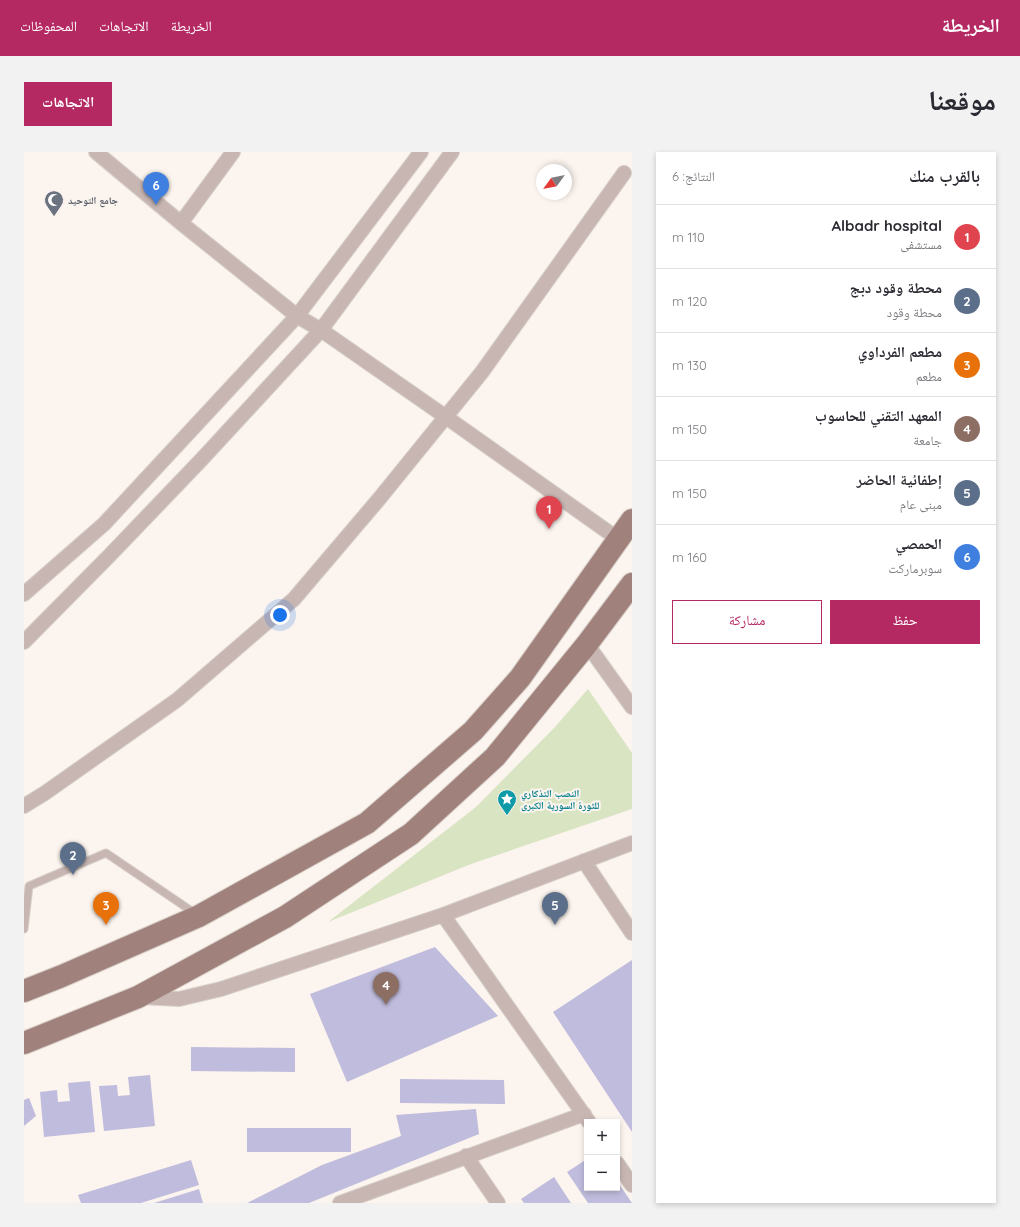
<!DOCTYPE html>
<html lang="ar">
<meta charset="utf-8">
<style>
body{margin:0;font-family:Quicksand,"Noto Naskh Arabic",sans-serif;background:#f2f2f3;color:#2b2b33;direction:rtl}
.controls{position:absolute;right:12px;bottom:12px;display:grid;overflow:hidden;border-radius:0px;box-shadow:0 2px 6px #0003}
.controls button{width:36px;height:36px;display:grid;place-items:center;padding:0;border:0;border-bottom:1px solid #e1e1e2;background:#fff;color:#2b2b33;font:20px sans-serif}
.compass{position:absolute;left:512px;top:12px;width:36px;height:36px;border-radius:50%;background:#fff;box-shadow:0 2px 6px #0003;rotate:237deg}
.you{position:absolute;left:256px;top:463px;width:14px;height:14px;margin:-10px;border:3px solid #fff;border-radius:50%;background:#1a73e8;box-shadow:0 0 0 6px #1a73e833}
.badge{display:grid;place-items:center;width:26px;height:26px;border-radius:50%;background:#b52963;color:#fff;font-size:13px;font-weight:700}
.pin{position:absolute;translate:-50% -33px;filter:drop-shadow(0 1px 2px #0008)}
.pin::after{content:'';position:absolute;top:21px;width:14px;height:12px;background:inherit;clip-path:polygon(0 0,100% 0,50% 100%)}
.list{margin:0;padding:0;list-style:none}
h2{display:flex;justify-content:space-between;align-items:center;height:52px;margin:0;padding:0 16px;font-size:17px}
h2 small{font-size:13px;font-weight:400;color:#7c7c81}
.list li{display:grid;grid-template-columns:26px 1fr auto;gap:12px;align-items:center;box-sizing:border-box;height:64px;padding:0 16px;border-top:1px solid #e1e1e2}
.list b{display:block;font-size:15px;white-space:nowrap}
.list p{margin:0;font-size:13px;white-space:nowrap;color:#7c7c81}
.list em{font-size:13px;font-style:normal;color:#7c7c81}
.actions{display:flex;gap:8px;padding:12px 16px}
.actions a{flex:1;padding:9px 0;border:1px solid #b52963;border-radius:0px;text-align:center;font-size:14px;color:#b52963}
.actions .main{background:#b52963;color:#fff}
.map{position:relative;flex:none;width:608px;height:1051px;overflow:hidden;direction:ltr;border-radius:0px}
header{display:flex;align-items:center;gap:24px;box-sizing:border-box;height:56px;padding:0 20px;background:#b52963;color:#fff}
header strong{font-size:19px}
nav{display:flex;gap:22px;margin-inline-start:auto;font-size:14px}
.intro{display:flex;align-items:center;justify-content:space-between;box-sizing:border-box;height:96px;padding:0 24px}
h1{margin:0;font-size:28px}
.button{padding:10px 18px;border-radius:0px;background:#b52963;color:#fff;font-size:14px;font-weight:700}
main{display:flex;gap:24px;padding:0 24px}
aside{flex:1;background:#fff;border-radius:0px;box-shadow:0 2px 6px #0003}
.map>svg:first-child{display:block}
.green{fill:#d9e4c3}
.building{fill:#c0bcdd}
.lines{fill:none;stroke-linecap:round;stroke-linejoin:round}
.service-casing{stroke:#d8d0ca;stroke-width:9}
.minor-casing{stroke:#d8d0ca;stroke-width:16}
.primary-casing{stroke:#d8d0ca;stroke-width:24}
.service{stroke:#c8b6b3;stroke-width:7}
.minor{stroke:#c8b6b3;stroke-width:14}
.primary{stroke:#a0817b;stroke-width:22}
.labels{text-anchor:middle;stroke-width:4;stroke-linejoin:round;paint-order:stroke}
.worship-label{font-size:10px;font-weight:bold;fill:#5b616d;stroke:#fcf4ee;text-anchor:start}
.culture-label{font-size:10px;font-weight:bold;fill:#0d838f;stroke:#fcf4ee;text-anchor:start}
</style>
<header>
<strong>الخريطة</strong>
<nav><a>الخريطة</a><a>الاتجاهات</a><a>المحفوظات</a></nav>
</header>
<div class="intro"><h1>موقعنا</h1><a class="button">الاتجاهات</a></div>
<main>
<aside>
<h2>بالقرب منك<small>النتائج: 6</small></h2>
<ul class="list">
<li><span class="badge" style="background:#e0444e">1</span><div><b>Albadr hospital</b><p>مستشفى</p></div><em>110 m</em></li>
<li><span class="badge" style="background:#5c6f8a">2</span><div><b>محطة وقود دبج</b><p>محطة وقود</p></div><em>120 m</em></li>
<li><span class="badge" style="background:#e8710a">3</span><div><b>مطعم الفرداوي</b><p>مطعم</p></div><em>130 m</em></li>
<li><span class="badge" style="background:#8d6e63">4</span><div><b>المعهد التقني للحاسوب</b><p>جامعة</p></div><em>150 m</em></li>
<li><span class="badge" style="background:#5c6f8a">5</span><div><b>إطفائية الحاضر</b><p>مبنى عام</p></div><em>150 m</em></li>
<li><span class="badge" style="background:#3f7fe0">6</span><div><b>الحمصي</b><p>سوبرماركت</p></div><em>160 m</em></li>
</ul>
<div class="actions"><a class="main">حفظ</a><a>مشاركة</a></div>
</aside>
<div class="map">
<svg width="608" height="1051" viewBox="0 0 608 1051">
<rect width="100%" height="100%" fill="#fcf4ee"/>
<!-- green -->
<path class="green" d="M564,537L608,601V657L447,712L304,770L452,655L531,575Z"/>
<!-- building -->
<path class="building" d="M411,795L474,864L323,930L286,842Z
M608,808V980L529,860Z
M167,895L271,896V920L167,919Z
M126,923L131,974L80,979L75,934L93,933L94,944L106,943L104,925Z
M376,927L480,928L481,952L376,951Z
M66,929L71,980L20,985L16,940L33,938L34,950L46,949L44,931Z
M5,946L12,964L0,974V948Z
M452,957L455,982L285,1051H223L298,1013L377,984L372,963Z
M223,976H327V1000H223Z
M563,1007V1036H593V1029L608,1051H564L543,1020Z
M167,1008L175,1033L117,1051H57L54,1043Z
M530,1025L547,1051H500L497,1047Z
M175,1037L179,1051H130Z"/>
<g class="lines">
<!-- service casing -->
<g class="service-casing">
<path id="service" d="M0,777L5,734L82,701L172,762"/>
</g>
<!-- minor casing -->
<g class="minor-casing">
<path id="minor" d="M72,0L157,71L273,164L297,178L422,265L594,387
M157,71L209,0
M0,442L80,372L273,164L397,0
M0,490L86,403L178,307L297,178L428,0
M563,492L608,555
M0,654L21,641L153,548L270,447L355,347L458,220L600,21
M560,709L608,781
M419,763L565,970
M117,845L155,847L197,837L419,763L608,691
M442,1004L474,1051
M593,1011L608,1033
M316,1051L560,962"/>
</g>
<!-- primary casing -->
<g class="primary-casing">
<path id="primary" d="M0,839L38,824L175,764L343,671L449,579L496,526L608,368
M0,891L114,845L261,765L387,682L471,605L563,492L608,432"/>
</g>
<!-- service -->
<use href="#service" class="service"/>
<!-- minor -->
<use href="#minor" class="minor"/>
<!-- primary -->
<use href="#primary" class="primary"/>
</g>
<!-- icons -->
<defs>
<g id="mosque-pin" transform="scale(1)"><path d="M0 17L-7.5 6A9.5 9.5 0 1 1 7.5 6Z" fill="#6b7280" stroke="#fcf4ee"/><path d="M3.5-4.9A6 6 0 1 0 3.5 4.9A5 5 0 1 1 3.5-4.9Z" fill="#fff"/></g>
<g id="sight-pin" transform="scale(1)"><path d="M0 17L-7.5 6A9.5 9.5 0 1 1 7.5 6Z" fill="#0f9aa8" stroke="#fcf4ee"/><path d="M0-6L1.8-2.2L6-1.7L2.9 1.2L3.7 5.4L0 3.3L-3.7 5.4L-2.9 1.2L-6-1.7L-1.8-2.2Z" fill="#fff"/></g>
</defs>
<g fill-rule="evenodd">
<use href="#mosque-pin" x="30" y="48"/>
<use href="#sight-pin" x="483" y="647"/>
</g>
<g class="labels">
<!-- worship labels -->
<g class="worship-label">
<text x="44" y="52">جامع التوحيد</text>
</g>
<!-- culture labels -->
<g class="culture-label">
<text x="497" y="645">النصب التذكاري<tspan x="497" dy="12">للثورة السورية الكبرى</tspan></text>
</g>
</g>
</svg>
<div class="controls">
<button>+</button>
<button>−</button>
</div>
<svg class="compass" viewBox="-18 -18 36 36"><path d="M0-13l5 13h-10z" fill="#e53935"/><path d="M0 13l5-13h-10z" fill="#7c7c81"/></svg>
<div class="you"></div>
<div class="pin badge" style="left:525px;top:377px;background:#e0444e">1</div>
<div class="pin badge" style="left:49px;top:723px;background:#5c6f8a">2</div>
<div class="pin badge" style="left:82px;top:773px;background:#e8710a">3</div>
<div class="pin badge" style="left:362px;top:853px;background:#8d6e63">4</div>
<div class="pin badge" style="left:531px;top:773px;background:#5c6f8a">5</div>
<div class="pin badge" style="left:132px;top:53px;background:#3f7fe0">6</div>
</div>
</main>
